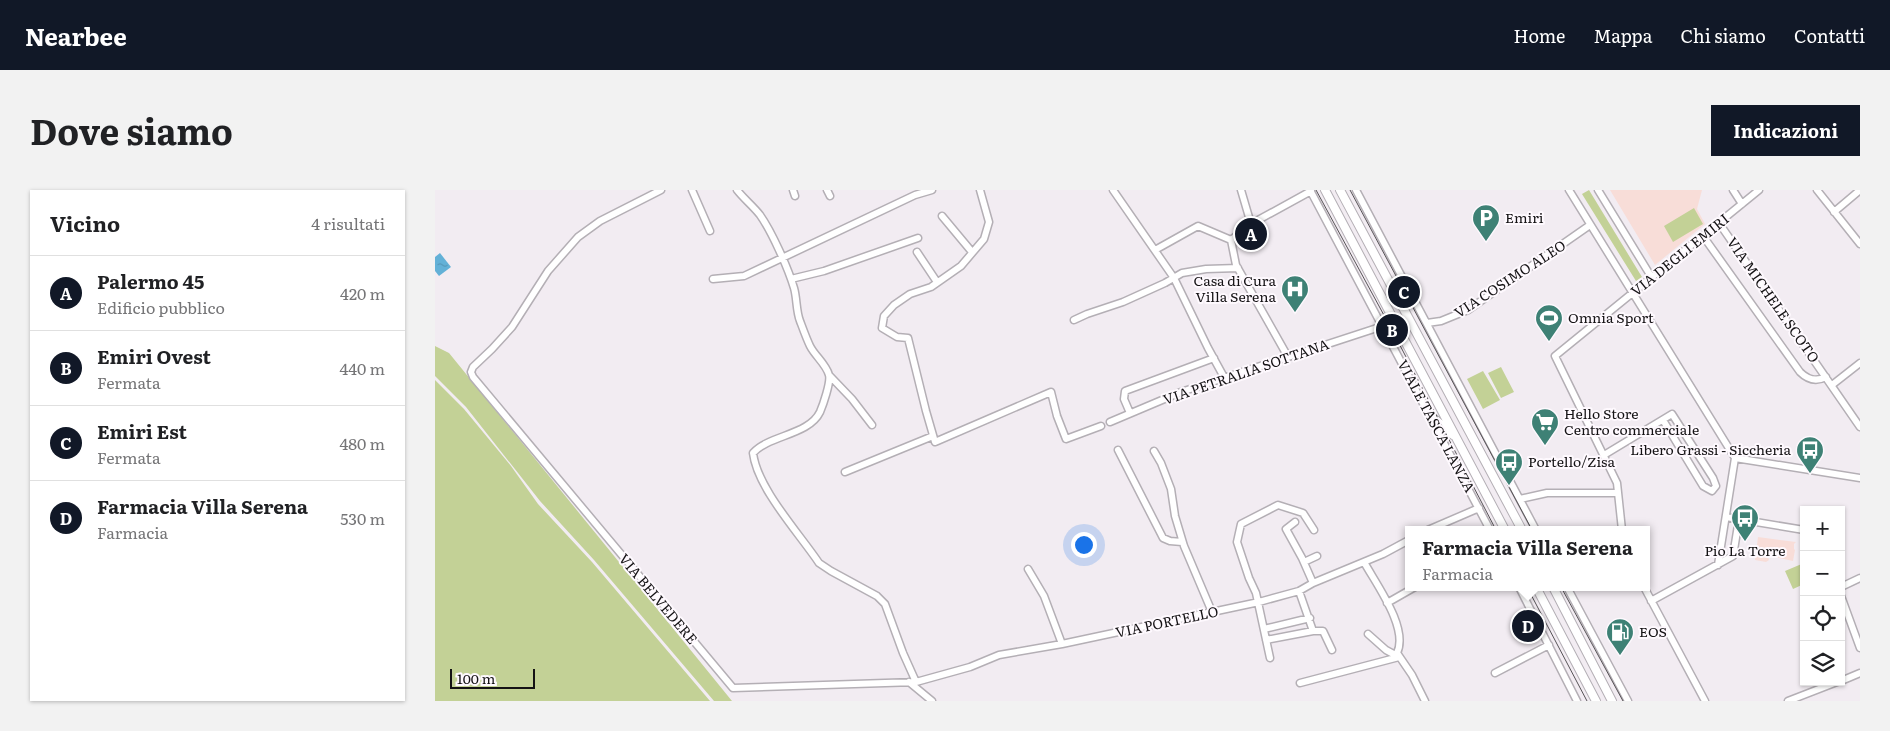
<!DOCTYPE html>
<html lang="it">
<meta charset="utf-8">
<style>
body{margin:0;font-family:Literata,serif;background:#f2f2f2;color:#202124}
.controls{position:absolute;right:15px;bottom:15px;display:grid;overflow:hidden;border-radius:0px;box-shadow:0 1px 4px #0004}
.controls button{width:45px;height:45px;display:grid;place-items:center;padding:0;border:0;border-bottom:1px solid #e0e0e0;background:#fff;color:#202124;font:25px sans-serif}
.scale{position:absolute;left:15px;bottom:12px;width:85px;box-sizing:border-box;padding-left:5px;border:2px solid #141214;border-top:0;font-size:14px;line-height:18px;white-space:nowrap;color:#141214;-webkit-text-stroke:4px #fef9fe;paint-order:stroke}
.you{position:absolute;left:648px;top:354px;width:18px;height:18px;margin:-12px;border:4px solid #fff;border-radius:50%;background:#1a73e8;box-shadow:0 0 0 8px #1a73e833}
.badge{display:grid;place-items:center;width:32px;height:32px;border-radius:50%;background:#111827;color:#fff;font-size:16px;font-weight:700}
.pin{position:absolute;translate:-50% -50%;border:2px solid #fff;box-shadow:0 1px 5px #0006}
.popup{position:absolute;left:970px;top:336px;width:245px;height:65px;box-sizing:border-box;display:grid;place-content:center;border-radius:0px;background:#fff;filter:drop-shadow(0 1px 4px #0005);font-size:16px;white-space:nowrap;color:#757577}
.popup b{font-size:19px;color:#202124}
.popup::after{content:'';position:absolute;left:50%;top:100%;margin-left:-10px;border:10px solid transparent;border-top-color:#fff}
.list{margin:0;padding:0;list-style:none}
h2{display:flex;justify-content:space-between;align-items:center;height:65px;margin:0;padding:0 20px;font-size:21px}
h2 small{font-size:16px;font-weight:400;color:#757577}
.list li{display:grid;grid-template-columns:32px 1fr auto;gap:15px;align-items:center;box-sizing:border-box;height:75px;padding:0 20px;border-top:1px solid #e0e0e0}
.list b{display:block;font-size:19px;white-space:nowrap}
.list p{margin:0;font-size:16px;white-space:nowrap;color:#757577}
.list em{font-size:16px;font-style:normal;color:#757577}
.icon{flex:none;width:28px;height:28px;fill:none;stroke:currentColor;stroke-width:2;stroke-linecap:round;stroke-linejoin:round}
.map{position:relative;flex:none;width:1425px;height:511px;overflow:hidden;border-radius:0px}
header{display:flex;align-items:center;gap:30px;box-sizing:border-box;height:70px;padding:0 25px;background:#111827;color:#fff}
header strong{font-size:24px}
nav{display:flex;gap:28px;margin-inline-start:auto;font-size:18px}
.intro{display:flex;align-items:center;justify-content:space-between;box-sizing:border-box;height:120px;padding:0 30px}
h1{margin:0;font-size:35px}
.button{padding:12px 22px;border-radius:0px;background:#111827;color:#fff;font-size:18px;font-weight:700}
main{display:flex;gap:30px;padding:0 30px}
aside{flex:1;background:#fff;border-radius:0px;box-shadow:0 1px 4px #0004}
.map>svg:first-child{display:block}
.education{fill:#f8ddd8}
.grass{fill:#c3d196}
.water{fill:url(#water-ripples)}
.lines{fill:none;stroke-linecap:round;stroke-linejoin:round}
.minor-casing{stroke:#b4afb5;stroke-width:9}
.major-casing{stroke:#b4afb5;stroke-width:10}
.minor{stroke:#fff;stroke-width:6}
.major{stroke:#fff;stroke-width:8}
.tram{stroke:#575457;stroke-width:1}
.labels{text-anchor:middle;stroke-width:4;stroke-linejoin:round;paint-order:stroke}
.poi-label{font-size:14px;fill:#141214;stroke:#fef9fe;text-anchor:start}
.street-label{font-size:14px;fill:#141214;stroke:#fef9fe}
</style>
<header>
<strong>Nearbee</strong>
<nav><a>Home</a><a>Mappa</a><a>Chi siamo</a><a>Contatti</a></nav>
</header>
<div class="intro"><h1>Dove siamo</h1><a class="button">Indicazioni</a></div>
<main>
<aside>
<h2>Vicino<small>4 risultati</small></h2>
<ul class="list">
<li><span class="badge">A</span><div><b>Palermo 45</b><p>Edificio pubblico</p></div><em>420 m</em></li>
<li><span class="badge">B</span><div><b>Emiri Ovest</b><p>Fermata</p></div><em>440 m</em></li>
<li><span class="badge">C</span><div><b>Emiri Est</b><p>Fermata</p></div><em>480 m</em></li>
<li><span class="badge">D</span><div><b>Farmacia Villa Serena</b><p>Farmacia</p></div><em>530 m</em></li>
</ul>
</aside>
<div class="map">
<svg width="1425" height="511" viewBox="0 0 1425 511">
<defs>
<pattern id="water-ripples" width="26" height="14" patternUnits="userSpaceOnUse" patternTransform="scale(1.25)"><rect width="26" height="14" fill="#63b1d7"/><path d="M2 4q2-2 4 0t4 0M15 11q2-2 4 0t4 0" fill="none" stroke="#5597b8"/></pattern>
</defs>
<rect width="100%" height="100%" fill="#f2ecf2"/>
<!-- education -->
<path class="education" d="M1175,0H1267L1262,19L1270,34L1220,75Z
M1323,347L1361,352L1359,354V359L1360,360L1358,371L1339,367H1333L1334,370L1331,372L1320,370Z"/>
<!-- grass -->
<path class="grass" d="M1154,0L1207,87L1201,91L1147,4Z
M1259,18L1268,34L1238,52L1229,36Z
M0,156L14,163L297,511H279L159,370L105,311L31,217L0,186Z
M1066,177L1079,202L1066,208L1053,183Z
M1048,181L1065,210L1048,219L1032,189Z
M0,190L29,219L76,276L103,314L157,372L275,511H0Z
M1369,373V394L1358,399L1350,381Z"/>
<!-- water -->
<path class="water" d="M5,63L16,77L4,86L0,81V67Z"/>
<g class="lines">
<!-- minor casing -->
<g class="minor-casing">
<path id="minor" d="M226,0L165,31L143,47L113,81L77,137L57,159L38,177L36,182L38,187L298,498L481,492L535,477L564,465L627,454L824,412L864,401L878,393L948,364L974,350
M257,0L275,41
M302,0C309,9 318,16 325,25C337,42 353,78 359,98C362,108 361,121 365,131C368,139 372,150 375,156C380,166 391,174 394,185C396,192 388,215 385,222C374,245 334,245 318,263C322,298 364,343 384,373L396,381L442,406L450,414L468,463L481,492
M358,0L360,6
M392,0L395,6
M545,0L554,32L549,49L526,76L496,97L475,104L459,115L449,126L447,138L462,147L473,148L491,221L500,252L616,202L622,226L631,249L666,236
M678,0L739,88L773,158L790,189
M806,0L816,34
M875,0L1055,340
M921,0L1101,340
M1134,0L1300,268L1425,288
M1163,0L1217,88
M1298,0L1307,14
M1382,0L1425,54
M1399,22L1425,0
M507,26L537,62
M1284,33L1425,237
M1268,46L1365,182C1373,190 1381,192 1391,187
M720,60L763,36L796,50
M482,62L502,92
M278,89L309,86L480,5L497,0
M356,89L389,81L483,48
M639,130L652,124L688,112L730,93L747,83L771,79L803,78
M992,133L1006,131L1033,120L1155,35
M853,167L801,75L796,50L816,34L876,1
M394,185L417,209L437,235
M1397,195L1425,173
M695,223L689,209L690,201L779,168
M675,232L746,202L948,136
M683,260L728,348L735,351L747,352
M719,261L726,273L736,299L740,326L749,356L777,422
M1169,265L1237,224L1278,288L1281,296L1277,301L1268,296L1228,230
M410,282L498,246
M1085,309L1112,303H1183
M1291,327L1369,340
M860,332L851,339L867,368L878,393
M993,340L1044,318
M1187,340L1182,293L1120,166L1324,0
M869,372L882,366
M929,372C941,394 974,438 962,463L977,485L990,511
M1283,375L1300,268
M593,379L609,406L627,454
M1084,397L1142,511
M1132,397L1193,511
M1209,397L1270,511
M1406,397L1425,388
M864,401L878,441H888L897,460
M1406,406L1425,458
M1216,411L1298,366L1304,329
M952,413L980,397
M829,439L875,428
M933,444L951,460L964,467
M831,450L878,441
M835,468L821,403L814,388L802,352L806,334L843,315L868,323L879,340
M1060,483L1114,455
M1406,491L1425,483
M474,492L497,511
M865,493L964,467
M1353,511L1402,492"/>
</g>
<!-- major casing -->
<g class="major-casing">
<path id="major" d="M890,0L1070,340
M905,0L1087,340
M996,226L1018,245
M1101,397L1161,511
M1118,397L1177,511"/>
</g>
<!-- minor -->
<use href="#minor" class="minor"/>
<!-- major -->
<use href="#major" class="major"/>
<!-- tram -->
<path class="tram" d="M881,0L957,140L1061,340
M915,0L1097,340
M1092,397L1152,511
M1126,397L1188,511"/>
</g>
<!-- icons -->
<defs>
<g id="parking-pin" transform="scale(1.4375)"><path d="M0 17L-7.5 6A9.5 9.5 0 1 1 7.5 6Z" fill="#3e8175" stroke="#fef9fe"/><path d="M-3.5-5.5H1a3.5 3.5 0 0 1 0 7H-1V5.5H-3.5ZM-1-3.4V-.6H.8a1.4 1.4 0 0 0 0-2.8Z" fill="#fff"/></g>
<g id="hospital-pin" transform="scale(1.4375)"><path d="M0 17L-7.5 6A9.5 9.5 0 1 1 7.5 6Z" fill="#3e8175" stroke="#fef9fe"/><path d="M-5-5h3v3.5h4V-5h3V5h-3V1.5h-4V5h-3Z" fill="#fff"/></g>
<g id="stadium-pin" transform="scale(1.4375)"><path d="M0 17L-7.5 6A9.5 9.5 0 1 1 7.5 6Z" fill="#3e8175" stroke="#fef9fe"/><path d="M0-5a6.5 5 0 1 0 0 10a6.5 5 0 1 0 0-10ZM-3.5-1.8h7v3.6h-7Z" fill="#fff"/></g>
<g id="supermarket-pin" transform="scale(1.4375)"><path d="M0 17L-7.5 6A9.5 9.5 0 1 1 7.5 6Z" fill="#3e8175" stroke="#fef9fe"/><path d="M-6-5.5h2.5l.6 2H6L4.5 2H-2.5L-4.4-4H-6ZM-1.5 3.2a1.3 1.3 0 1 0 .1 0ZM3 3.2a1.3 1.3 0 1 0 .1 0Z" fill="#fff"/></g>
<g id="bus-pin" transform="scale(1.4375)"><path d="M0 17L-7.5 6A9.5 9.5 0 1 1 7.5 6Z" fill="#3e8175" stroke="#fef9fe"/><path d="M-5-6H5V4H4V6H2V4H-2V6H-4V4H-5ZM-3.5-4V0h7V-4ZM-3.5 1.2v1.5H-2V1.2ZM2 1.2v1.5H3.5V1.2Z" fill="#fff"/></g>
<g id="fuel-pin" transform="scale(1.4375)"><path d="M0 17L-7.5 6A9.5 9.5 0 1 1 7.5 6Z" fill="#3e8175" stroke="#fef9fe"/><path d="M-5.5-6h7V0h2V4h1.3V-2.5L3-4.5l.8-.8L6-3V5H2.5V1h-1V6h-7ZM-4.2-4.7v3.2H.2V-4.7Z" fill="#fff"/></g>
</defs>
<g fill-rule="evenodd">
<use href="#parking-pin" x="1051" y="28"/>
<use href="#hospital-pin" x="860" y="99"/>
<use href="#stadium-pin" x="1114" y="128"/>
<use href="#supermarket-pin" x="1110" y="232"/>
<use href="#bus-pin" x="1375" y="260"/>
<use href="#bus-pin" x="1074" y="272"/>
<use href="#bus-pin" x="1310" y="328"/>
<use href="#fuel-pin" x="1185" y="442"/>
</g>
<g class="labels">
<!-- poi labels -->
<g class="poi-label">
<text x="1070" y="33">Emiri</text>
<text x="841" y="96" text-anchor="end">Casa di Cura<tspan x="841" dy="16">Villa Serena</tspan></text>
<text x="1133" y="133">Omnia Sport</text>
<text x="1129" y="229">Hello Store<tspan x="1129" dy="16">Centro commerciale</tspan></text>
<text x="1356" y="265" text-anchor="end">Libero Grassi - Siccheria</text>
<text x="1093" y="277">Portello/Zisa</text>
<text x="1310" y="366" text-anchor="middle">Pio La Torre</text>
<text x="1204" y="447">EOS</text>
</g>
<!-- street labels -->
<g class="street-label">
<text transform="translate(1245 65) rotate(-39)" y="5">VIA DEGLI EMIRI</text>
<text transform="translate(1075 89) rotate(-33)" y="5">VIA COSIMO ALEO</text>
<text transform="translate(1338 110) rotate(55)" y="5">VIA MICHELE SCOTO</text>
<text transform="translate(811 182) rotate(-19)" y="5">VIA PETRALIA SOTTANA</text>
<text transform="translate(1001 236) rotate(62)" y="5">VIALE TASCA LANZA</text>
<text transform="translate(223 409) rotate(50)" y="5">VIA BELVEDERE</text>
<text transform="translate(732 432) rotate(-12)" y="5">VIA PORTELLO</text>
</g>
</g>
</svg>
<div class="controls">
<button>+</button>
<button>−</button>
<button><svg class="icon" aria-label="locate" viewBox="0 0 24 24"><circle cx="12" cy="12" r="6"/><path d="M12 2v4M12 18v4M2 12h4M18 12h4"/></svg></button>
<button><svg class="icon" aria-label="layers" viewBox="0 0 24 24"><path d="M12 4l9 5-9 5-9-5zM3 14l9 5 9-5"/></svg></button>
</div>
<div class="scale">100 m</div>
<div class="you"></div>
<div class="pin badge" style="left:816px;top:44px">A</div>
<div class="pin badge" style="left:957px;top:140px">B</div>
<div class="pin badge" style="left:969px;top:102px">C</div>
<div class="pin badge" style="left:1093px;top:436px">D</div>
<div class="popup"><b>Farmacia Villa Serena</b>Farmacia</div>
</div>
</main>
